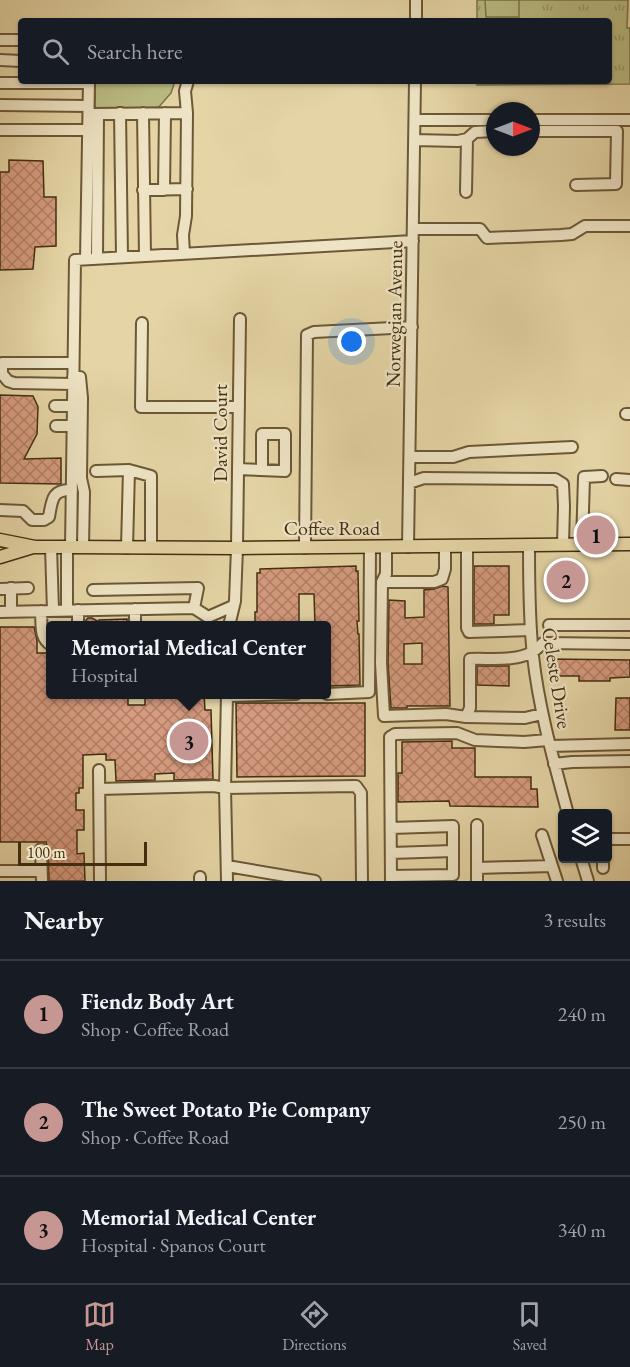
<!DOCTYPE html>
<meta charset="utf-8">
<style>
body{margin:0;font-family:"EB Garamond",serif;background:#20242c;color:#f1f3f6}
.controls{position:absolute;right:18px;bottom:18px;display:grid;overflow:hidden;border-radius:6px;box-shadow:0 2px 4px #0004}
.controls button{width:54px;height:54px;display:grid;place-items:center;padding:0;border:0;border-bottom:2px solid #363941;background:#171b24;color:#f1f3f6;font:30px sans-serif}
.compass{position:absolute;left:486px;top:102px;width:54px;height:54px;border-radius:50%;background:#171b24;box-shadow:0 2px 4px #0004;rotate:90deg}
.scale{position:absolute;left:18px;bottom:15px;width:129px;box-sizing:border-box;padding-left:6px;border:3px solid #432e10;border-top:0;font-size:16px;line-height:21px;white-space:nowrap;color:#432e10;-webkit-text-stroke:4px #eee4c5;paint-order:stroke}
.you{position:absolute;left:352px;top:342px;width:21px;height:21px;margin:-15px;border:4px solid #fff;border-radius:50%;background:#1a73e8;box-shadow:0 0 0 9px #1a73e833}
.badge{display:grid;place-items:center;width:39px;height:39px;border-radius:50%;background:#c59692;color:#111;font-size:20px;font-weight:700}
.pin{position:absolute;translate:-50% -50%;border:3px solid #fff;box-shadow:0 2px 6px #0006}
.popup{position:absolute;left:46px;top:621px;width:285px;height:78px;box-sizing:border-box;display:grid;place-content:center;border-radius:6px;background:#171b24;filter:drop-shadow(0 2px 4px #0005);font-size:20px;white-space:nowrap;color:#9ea1a6}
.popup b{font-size:22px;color:#f1f3f6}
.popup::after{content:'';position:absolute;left:50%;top:100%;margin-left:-12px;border:12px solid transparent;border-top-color:#171b24}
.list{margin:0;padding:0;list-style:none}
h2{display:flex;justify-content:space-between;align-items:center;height:78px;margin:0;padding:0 24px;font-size:26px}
h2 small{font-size:20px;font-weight:400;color:#9ea1a6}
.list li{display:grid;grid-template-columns:39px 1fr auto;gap:18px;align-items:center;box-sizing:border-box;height:108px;padding:0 24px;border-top:2px solid #363941}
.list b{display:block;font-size:22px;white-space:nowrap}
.list p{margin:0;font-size:20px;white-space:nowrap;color:#9ea1a6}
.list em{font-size:20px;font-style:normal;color:#9ea1a6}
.icon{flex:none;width:33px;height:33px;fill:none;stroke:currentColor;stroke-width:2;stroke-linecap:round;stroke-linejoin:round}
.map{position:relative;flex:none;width:630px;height:881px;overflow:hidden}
.search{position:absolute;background:#171b24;box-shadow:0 2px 4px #0004;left:18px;right:18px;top:18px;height:66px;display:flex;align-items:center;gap:15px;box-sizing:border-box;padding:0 21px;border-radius:6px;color:#9ea1a6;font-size:22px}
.sheet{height:402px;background:#171b24}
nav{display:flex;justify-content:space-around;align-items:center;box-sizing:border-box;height:84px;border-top:2px solid #363941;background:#171b24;font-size:16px;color:#9ea1a6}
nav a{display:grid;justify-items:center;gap:3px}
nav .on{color:#c59692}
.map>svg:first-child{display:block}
.grass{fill:url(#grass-tufts);stroke:#7e754a;stroke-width:1.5}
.pitch{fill:#babc83;stroke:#7e754a;stroke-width:1.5}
.building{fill:url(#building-cross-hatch);stroke:#432e10;stroke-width:1.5;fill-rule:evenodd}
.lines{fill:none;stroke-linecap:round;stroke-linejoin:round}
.minor-casing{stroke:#6c5836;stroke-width:14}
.major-casing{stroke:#432e10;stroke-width:15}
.minor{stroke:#eee4c5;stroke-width:10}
.major{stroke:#e5d5a6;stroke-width:12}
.labels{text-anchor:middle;stroke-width:4.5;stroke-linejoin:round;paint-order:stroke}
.street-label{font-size:20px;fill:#432e10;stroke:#eee4c5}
</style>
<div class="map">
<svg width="630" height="881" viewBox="0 0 630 881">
<defs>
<pattern id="grass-tufts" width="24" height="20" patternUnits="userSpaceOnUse" patternTransform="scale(1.5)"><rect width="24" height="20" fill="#babc83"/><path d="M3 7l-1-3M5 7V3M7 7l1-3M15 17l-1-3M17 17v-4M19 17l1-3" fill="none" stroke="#99996a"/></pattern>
<pattern id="building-cross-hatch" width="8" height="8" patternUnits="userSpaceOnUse" patternTransform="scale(1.5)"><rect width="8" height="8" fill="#d79b7f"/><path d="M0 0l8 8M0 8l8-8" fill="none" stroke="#b07f67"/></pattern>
</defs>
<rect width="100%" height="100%" fill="#e5d5a6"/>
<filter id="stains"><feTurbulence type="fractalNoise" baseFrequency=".00333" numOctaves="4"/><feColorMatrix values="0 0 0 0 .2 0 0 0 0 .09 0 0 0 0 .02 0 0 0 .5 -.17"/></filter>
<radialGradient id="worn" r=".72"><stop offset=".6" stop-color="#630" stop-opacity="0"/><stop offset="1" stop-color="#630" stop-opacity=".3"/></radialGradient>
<!-- grass -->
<path class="grass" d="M477,0H628L627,28H630V84L477,85V81H609V21H477Z"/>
<!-- pitch -->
<path class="pitch" d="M485,0H519V17H486Z
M95,81H175L171,93L157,109H95Z"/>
<!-- building -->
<path class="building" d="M9,160L43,161L44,197H56V246L35,247L33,269L0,270V172H9Z
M0,395L33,396L38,407L37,434L24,459L61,458V484L0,483Z
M356,566V571H358L359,621H357L358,634H359L360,685L327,686V626H315L314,594H299V626H255V612H257V573H260V569Z
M474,566H509V615H494V624H474Z
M443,586L448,587L450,706H407V708H391L388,663L389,600L405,601V618L424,617V590L434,589ZM422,643V664H404V644Z
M88,618H92L99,622V620L127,619V626H86V620Z
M0,627H34L37,640V653H51V694H128V705H145V694H204L205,710H211L213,779L174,780V773L155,774V780L116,781L115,760H106V754L83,755V788H79V793H76V810H84V830H77V854L84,853L85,881H49L48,849L46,842H0Z
M549,659L630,660V677L610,678V681H579V676H549Z
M477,666H509V686L477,685Z
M616,698H630V730H615Z
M236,703H365V776L237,777Z
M452,741V748H475V777H531V789H537L538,807L450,806L449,801L398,802V773H402V742Z"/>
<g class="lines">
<!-- minor casing -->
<g class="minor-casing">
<path id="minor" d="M416,21V0
M0,40H21
M0,60L21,61
M0,83H89
M0,105L88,106
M120,113L122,257
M143,113L145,256
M92,114L187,113
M415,120H495
M531,120H630
M0,130H88
M531,131H617L616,184L576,185
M414,140L458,141L467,139L475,132L495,131
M143,190L187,189
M164,190L165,113
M466,192L467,139
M413,229H480L487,238L561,235L572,234L585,226H630
M184,254L183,235L186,216L187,113L185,91L188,81
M97,258L98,114
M86,259L89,81
M142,323L141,407H239
M73,377H80L82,398L81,478L84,492L83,547
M73,384L14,383L8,381L2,374V363H73
M55,406H73
M626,414H630
M56,426H72
M410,457H453L469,452L572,447
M238,469L285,471V434H262V470
M96,471L129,470L151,476V548
M616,479L630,480
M409,483L424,478L555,479L563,484L564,506L563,545
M0,510L23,511L32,520H44L49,517C52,500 52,489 72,490
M582,545L584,477L602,476
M467,546V628L469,632L531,630
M529,546C529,583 529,620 533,656C539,710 554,762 568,814
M51,547L53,611
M67,547V610
M71,547L75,260L413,241
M386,547V574L382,582H434L442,579L445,569V547
M408,547L415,81
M127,548L129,470
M305,548L307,335L314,332L412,327
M382,582L381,663L384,716L446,714L466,717L525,718L542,714
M11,588V611
M0,589L28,588
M93,590L198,588L194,608
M135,609V626
M78,610V626
M41,611C42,624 39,638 51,645
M0,612L194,608L208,617
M208,617L233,606
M549,625H630
M229,626L235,601L237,548L240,319
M227,694L225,788L227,881
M327,694L369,692L370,547
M227,696L296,694
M466,717L470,708V659C489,658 515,662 532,652C536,650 540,646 543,643L630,644
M550,746L630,744
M554,764L572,762L630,761
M99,770L100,881
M99,789L214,786L225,788L356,786L361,793L362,881
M391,828L453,826V875L391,876
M542,835L557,881
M608,839H630
M41,849L42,881
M391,853L453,851
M581,858L588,881
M227,866L315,881
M477,868L552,866
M603,868V858
M0,871H41
M200,877V881
M391,881L390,737L395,734L457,733L475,740L524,742L548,740
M477,881V825"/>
</g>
<!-- major casing -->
<g class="major-casing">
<path id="major" d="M0,540L35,547H71L237,548L630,544
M0,557L33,547"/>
</g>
<!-- minor -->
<use href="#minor" class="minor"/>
<!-- major -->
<use href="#major" class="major"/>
</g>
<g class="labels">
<!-- street labels -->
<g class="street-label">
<text transform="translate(394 314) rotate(-89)" y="7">Norwegian Avenue</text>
<text transform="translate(220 433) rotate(-90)" y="7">David Court</text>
<text x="332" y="535">Coffee Road</text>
<text transform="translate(557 678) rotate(81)" y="7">Celeste Drive</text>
</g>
</g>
<rect width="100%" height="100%" filter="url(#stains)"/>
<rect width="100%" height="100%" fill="url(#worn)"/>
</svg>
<div class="controls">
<button><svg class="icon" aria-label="layers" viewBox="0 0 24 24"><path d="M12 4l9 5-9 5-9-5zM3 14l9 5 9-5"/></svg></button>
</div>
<svg class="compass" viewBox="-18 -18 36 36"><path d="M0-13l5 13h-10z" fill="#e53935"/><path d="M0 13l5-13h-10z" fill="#9ea1a6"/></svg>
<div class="scale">100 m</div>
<div class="you"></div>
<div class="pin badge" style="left:596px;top:535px">1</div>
<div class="pin badge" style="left:566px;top:580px">2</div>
<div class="pin badge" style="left:189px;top:741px">3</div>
<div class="popup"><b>Memorial Medical Center</b>Hospital</div>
<div class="search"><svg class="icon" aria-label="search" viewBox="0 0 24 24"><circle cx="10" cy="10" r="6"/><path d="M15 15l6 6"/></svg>Search here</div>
</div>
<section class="sheet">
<h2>Nearby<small>3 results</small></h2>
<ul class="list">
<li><span class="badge">1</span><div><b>Fiendz Body Art</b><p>Shop · Coffee Road</p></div><em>240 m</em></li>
<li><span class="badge">2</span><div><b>The Sweet Potato Pie Company</b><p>Shop · Coffee Road</p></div><em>250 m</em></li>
<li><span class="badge">3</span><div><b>Memorial Medical Center</b><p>Hospital · Spanos Court</p></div><em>340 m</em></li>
</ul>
</section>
<nav>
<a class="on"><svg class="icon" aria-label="map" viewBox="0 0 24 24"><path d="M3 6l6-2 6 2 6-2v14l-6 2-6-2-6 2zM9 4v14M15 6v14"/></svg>Map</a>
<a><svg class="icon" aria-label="directions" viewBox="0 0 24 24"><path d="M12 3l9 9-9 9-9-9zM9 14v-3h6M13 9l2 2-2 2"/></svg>Directions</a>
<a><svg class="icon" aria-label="saved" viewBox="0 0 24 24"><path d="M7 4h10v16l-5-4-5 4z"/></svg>Saved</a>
</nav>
